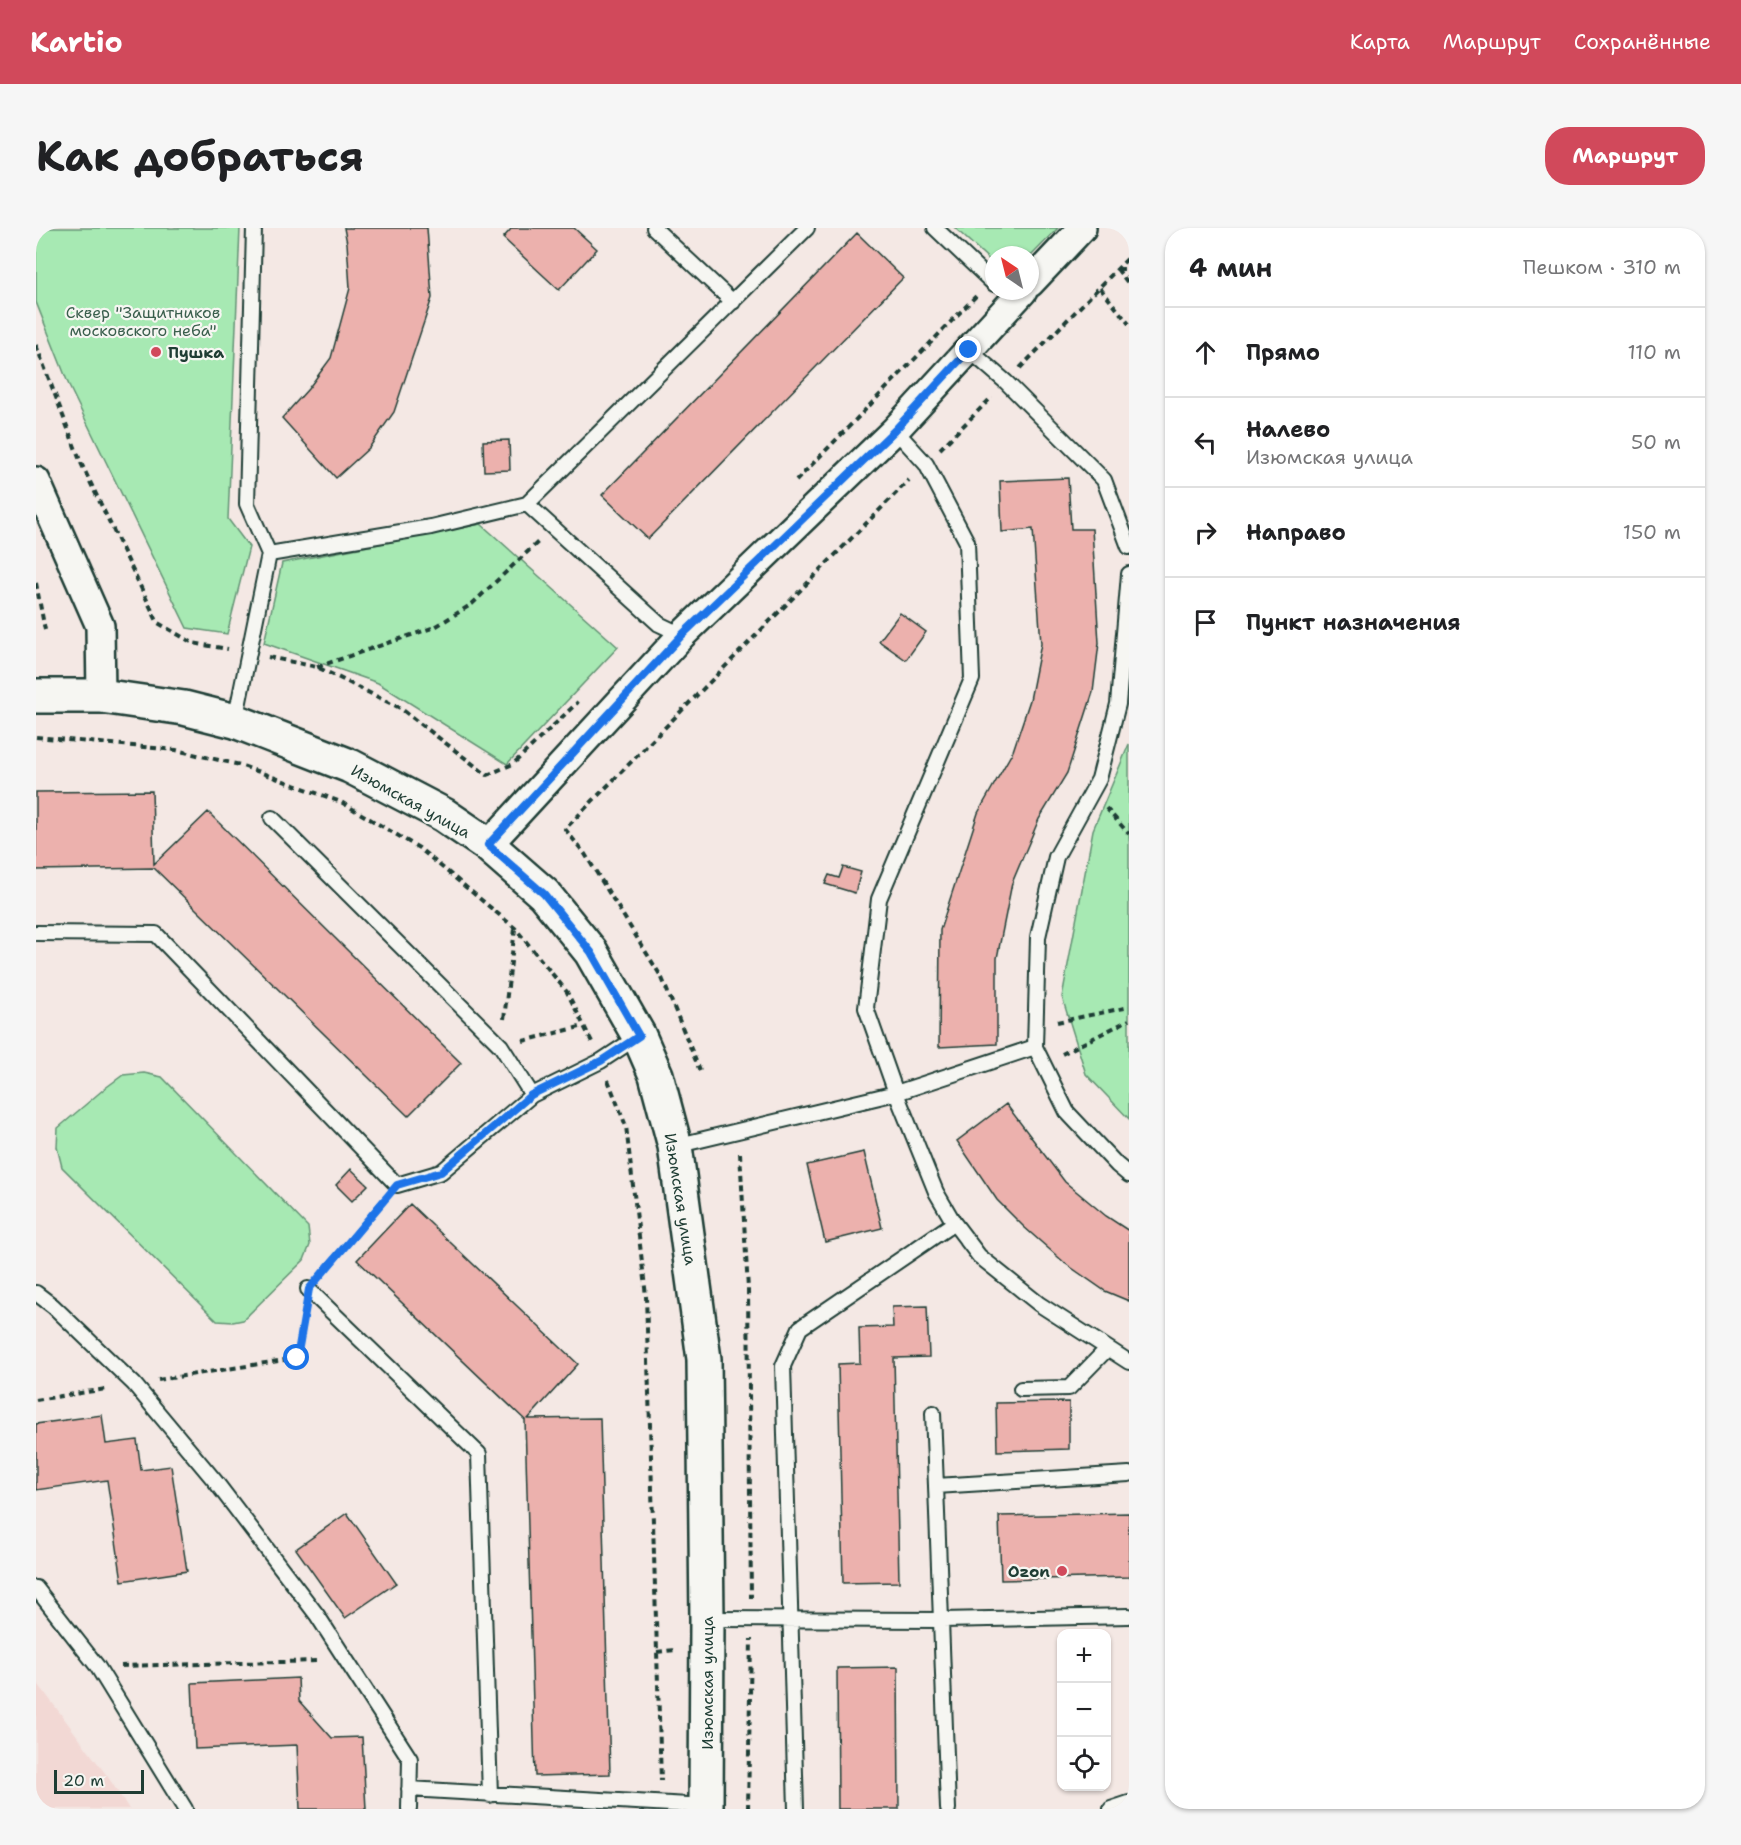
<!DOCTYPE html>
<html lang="ru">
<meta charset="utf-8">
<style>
body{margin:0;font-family:"Shantell Sans",sans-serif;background:#f6f6f6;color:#202124}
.controls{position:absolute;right:18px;bottom:18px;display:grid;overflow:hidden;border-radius:12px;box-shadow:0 2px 4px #0004}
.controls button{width:54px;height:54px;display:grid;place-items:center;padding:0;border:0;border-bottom:2px solid #e0e0e0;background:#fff;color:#202124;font:30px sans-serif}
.compass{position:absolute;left:949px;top:18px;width:54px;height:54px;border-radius:50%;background:#fff;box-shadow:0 2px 4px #0004;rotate:325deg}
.scale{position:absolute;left:18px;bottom:15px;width:90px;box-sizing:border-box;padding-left:6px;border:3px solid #1f3d34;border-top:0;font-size:16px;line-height:21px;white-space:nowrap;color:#1f3d34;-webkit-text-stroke:4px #f6f6f2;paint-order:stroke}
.stop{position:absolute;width:18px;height:18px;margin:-14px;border:4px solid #1a73e8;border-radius:50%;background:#fff}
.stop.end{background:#1a73e8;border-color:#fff;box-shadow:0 2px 6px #0008}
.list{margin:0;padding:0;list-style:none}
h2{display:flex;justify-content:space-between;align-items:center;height:78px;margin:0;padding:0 24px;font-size:26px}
h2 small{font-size:20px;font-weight:400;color:#757577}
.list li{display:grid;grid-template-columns:39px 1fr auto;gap:18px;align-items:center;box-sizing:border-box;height:90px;padding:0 24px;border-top:2px solid #e0e0e0}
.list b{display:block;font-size:22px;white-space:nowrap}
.list p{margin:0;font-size:20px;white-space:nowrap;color:#757577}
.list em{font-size:20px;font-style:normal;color:#757577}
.icon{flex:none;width:33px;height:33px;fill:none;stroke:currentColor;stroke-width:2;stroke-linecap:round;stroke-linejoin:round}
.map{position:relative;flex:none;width:1093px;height:1581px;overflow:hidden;border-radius:24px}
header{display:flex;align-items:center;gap:36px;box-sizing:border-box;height:84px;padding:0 30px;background:#d1495b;color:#fff}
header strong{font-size:28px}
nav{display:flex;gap:33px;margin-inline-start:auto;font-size:21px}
.intro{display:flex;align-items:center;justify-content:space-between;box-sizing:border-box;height:144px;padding:0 36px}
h1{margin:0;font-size:42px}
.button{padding:15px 27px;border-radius:24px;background:#d1495b;color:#fff;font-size:21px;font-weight:700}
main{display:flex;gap:36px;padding:0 36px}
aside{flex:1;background:#fff;border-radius:24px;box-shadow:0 2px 4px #0004}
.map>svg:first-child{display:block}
.built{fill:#f2d8d4}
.green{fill:#a7e9b3;stroke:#639374;stroke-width:1.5}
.building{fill:#ecb1ad;stroke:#1f3d34;stroke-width:1.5}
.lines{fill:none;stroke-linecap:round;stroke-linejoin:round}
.service-casing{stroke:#1f3d34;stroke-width:18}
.minor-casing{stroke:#1f3d34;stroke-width:32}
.tertiary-casing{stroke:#1f3d34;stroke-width:38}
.path{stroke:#1f3d34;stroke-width:4;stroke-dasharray:6 4.5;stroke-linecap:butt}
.service{stroke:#f6f6f2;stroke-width:14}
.minor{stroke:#f6f6f2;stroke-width:27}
.tertiary{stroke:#f6f6f2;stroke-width:33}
.route{stroke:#1a73e8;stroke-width:8}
.poi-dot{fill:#d1495b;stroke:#f6f6f2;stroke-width:2}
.labels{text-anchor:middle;stroke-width:4.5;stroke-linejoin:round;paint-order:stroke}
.park-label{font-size:16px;fill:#3a5f4d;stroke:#f6f6f2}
.poi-label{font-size:16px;font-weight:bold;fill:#1f3d34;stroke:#f6f6f2;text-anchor:start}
.street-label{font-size:16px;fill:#1f3d34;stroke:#f6f6f2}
</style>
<header>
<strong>Kartio</strong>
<nav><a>Карта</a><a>Маршрут</a><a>Сохранённые</a></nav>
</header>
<div class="intro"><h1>Как добраться</h1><a class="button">Маршрут</a></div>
<main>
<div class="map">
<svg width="1093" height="1581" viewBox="0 0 1093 1581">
<rect width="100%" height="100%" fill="#f4e8e4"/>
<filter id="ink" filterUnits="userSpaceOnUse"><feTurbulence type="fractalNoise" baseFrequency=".0167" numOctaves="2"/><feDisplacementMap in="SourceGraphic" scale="12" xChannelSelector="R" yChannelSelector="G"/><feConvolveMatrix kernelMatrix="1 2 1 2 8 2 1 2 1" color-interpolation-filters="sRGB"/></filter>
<g filter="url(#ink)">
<!-- built -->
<path class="built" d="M0,1453L72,1549L93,1581H0Z"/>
<!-- green -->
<path class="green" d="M0,0H204L192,291L213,319L191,406L151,400L34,160L0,74Z
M919,0H1022L994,29V27H958V36Z
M445,296L582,419L471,536L342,455L228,415L246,335Z
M1093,516V891L1050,846L1026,769L1057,602Z
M108,845L126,849L272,999L274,1017L268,1032L207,1092L197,1094L181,1093L26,939L21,919L22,900L68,861L87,847Z"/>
<!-- building -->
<path class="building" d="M308,0H391L396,70L358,184L333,220L300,250L246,190L272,161L295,130L314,60L311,15Z
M476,0H538L561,21L523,62L467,10Z
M821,5L867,50L612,311L566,267Z
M473,212L474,242L448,243L447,213Z
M1032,250L1035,301H1056L1063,415L1057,464L1031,545L1003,591L976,655L961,730V816L903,819L904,702L942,585L977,523L994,472L1005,416L997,301L966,304L964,253Z
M864,385L890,404L870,432L843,413Z
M116,563L118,636L172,584L425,835L372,888L118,640L0,642V564Z
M807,639L825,644L819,665L789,656L793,647L803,650Z
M970,876L1029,954L1070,988L1093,1003V1073L1069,1063L1030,1036L988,999L961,972L921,913Z
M828,924L846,1000L789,1014L771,937Z
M315,941L332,957L316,973L300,957Z
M374,976L542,1136L492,1191L564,1190L574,1546L499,1548L489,1192L321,1032Z
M891,1078L893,1129L858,1130L863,1354L807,1355L802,1136L824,1135L823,1100L857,1099L856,1079Z
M1033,1174V1221L961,1223L960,1175Z
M66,1187L70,1216L101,1212L105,1242L135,1238L151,1343L86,1353L71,1252L0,1262V1196Z
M311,1285L360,1355L309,1390L260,1321Z
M1093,1285V1349L965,1352L963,1288Z
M862,1439L863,1581H802L801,1440Z
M262,1450L263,1473L296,1510L326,1509L330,1581H264L261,1517L159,1521L156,1455Z"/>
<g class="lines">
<!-- service casing -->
<g class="service-casing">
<path id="service" d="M618,0L697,74
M899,0L958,56
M933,122L970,154L1068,252L1093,319
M859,202L890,236L931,314L936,451L843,671L830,780L860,865L900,964L918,995L943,1028L1003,1076L1093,1134
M233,326L395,299L491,276
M646,407L623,396L491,276L771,0
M199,493L233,326L211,276L218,0
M236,590L465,818L496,867
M0,705L120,706L361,957L405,944L496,867L565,833L603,808
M999,819L1031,884L1081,937L1093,947
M639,918L860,865L999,819L1002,709L1020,629L1063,551L1082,476L1093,346
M272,1061L443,1226L454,1567
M0,1065L17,1078L98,1156L179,1253L281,1387L374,1531L373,1581
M985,1161L1033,1160L1071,1121
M897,1185L900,1258
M0,1360L61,1438L149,1581
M671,1391L906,1392L1093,1388
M373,1561L670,1578
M760,1581L747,1138L764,1100L918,995
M912,1581L900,1258L1093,1246
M1075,1581L1093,1575"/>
</g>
<!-- minor casing -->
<g class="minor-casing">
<path id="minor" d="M994,55L1046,0
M0,253L64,398L65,468
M452,617L646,407L859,202L987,63"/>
</g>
<!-- tertiary casing -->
<g class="tertiary-casing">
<path id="tertiary" d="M0,468H65L148,480L199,493L314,538L408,587L452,617L508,666L555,724L603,808L620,847L639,918L668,1131L671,1391L670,1581"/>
</g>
<!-- path -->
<path class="path" d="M1081,41L1093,56
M1082,41H1093
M1064,60L1093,96
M0,117L45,235L122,395L157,415L192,421
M984,140L1093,29
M904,221L956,169
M760,253L941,67
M0,355L9,402
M232,429L281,439L364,480L451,547L477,536L542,474
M281,439L399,399L436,376L502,314
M0,509L140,522L204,537L305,574L383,620L479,700L531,764L556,814
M1070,580L1093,606
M468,791L479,701
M1021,794L1093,779
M487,813L548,798
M1026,826L1093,792
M664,843L626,750L549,626L529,601L873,252
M572,852L590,898L610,1068L625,1553
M704,925L712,1061L715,1370
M286,1045L347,973
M122,1152L261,1130L268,1086
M0,1172L70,1161
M621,1424L639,1422
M85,1438L284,1433
M712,1581L715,1411"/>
<!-- service -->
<use href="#service" class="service"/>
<!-- minor -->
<use href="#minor" class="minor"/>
<!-- tertiary -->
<use href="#tertiary" class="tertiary"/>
</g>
</g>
<g class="lines" filter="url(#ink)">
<!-- route -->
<path class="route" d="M261,1130L273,1061L361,957L405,944L495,867L565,833L603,808L555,724L508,666L452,617L646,407L859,202L933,122"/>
</g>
<!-- markers -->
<g class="poi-dot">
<circle cx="120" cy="124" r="6"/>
<circle cx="1026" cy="1343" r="6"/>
</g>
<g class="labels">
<!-- park labels -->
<g class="park-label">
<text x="107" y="90">Сквер "Защитников<tspan x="107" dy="18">московского неба"</tspan></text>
</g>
<!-- poi labels -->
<g class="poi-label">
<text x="132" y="130">Пушка</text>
<text x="1014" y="1349" text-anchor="end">Ozon</text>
</g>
<!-- street labels -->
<g class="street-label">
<text transform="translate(375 573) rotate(29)" y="6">Изюмская улица</text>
<text transform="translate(645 971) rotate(81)" y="6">Изюмская улица</text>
<text transform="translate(671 1455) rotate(-90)" y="6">Изюмская улица</text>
</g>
</g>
</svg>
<div class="controls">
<button>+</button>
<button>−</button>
<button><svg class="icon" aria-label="locate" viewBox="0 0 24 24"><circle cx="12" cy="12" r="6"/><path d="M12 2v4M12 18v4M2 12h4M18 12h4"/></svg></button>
</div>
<svg class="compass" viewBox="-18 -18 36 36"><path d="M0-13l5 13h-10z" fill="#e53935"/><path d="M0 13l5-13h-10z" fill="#757577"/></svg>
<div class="scale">20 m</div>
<div class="stop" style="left:261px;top:1130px"></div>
<div class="stop end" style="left:933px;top:122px"></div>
</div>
<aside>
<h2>4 мин<small>Пешком · 310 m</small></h2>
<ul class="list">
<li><svg class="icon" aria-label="ahead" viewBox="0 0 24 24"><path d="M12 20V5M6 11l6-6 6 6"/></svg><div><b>Прямо</b></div><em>110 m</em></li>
<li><svg class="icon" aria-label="left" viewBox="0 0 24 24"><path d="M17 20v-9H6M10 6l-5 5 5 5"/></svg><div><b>Налево</b><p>Изюмская улица</p></div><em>50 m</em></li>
<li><svg class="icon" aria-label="right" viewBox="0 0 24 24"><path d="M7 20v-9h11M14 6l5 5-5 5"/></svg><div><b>Направо</b></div><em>150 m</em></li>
<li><svg class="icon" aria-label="arrive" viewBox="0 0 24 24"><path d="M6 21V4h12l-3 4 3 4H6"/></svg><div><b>Пункт назначения</b></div></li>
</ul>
</aside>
</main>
